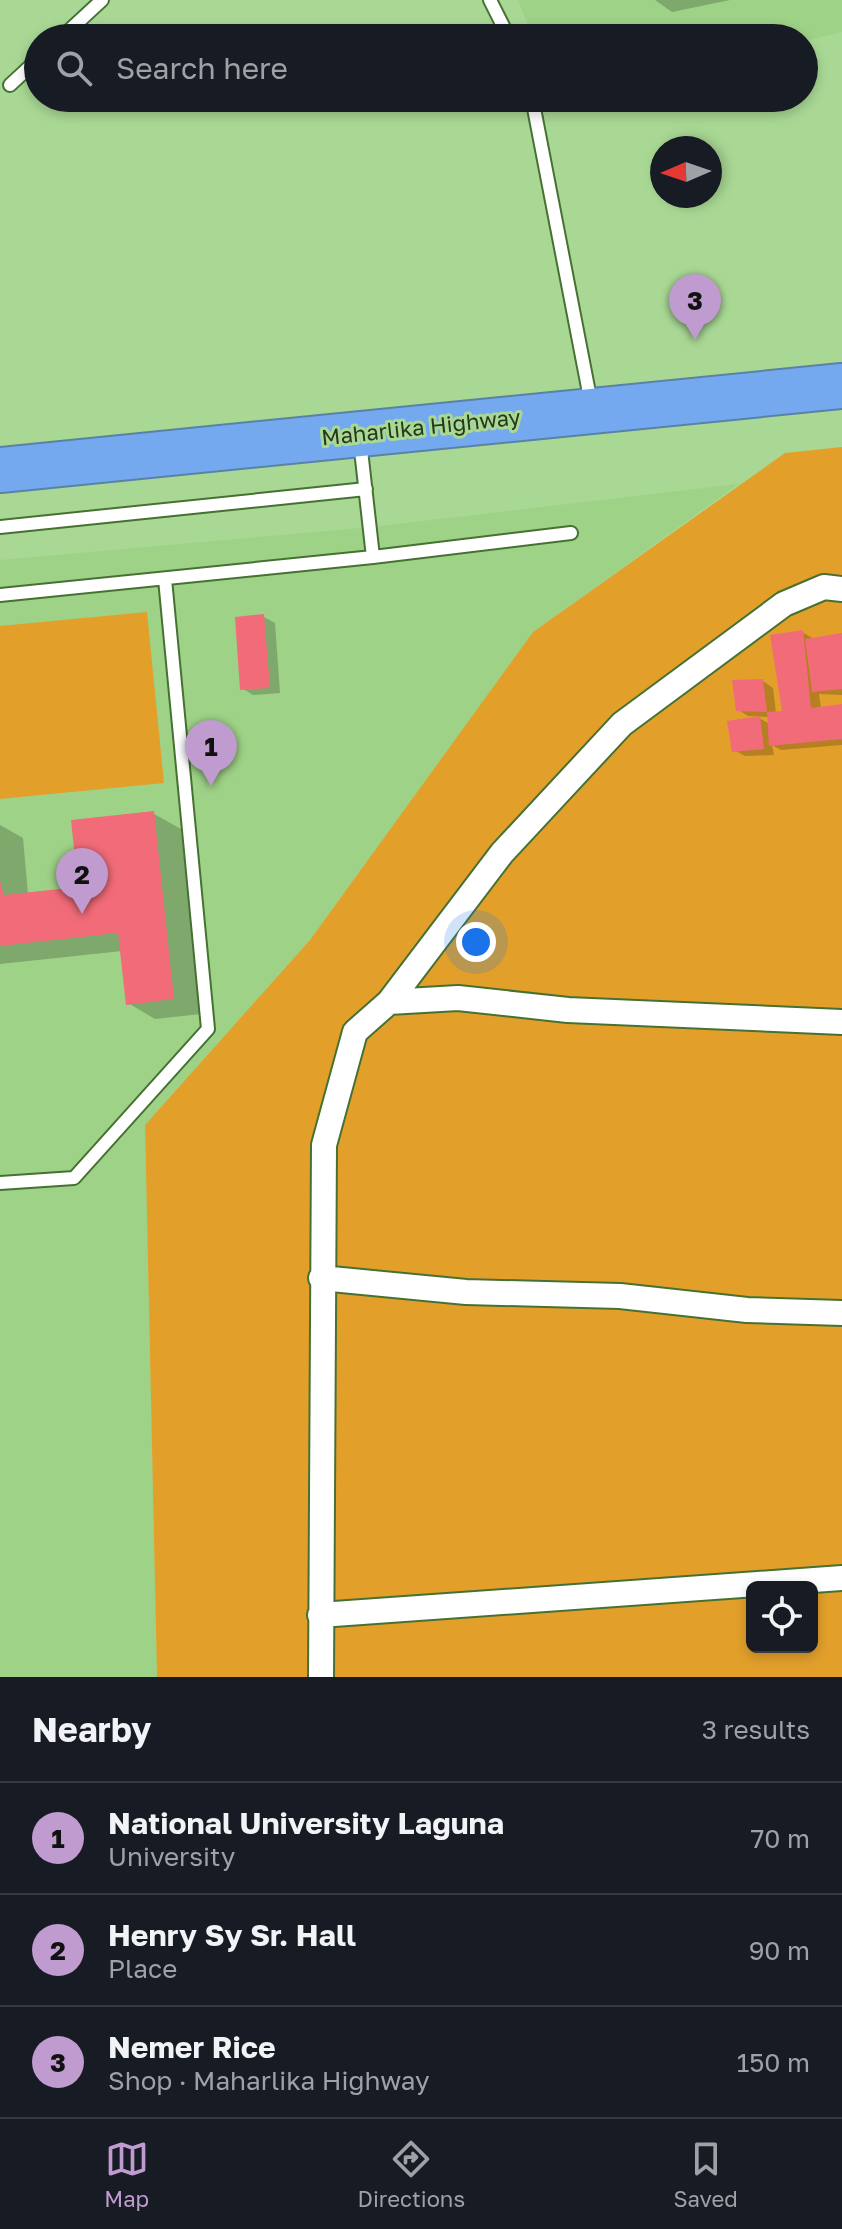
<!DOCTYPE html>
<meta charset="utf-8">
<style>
body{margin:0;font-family:"Golos Text",sans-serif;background:#242831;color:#f1f3f6}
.controls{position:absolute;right:24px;bottom:24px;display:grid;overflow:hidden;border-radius:12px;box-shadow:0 4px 12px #0003}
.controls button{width:72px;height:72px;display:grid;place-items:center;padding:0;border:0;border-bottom:2px solid #363941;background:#171b24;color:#f1f3f6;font:40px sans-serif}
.compass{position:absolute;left:650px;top:136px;width:72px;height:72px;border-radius:50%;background:#171b24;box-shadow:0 4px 12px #0003;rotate:268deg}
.you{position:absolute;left:476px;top:942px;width:28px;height:28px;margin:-20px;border:6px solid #fff;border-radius:50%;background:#1a73e8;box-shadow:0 0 0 12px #1a73e833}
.badge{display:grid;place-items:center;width:52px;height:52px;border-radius:50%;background:#c09bcf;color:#111;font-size:26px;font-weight:700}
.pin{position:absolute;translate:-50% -66px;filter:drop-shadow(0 2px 4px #0008)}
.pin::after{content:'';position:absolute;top:42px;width:28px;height:24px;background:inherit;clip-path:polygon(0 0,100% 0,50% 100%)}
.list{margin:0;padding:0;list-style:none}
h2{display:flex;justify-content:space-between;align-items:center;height:104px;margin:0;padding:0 32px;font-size:34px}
h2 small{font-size:26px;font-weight:400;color:#9ea1a6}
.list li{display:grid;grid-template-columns:52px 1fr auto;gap:24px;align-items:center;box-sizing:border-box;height:112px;padding:0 32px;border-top:2px solid #363941}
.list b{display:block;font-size:30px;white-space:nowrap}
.list p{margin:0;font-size:26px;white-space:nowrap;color:#9ea1a6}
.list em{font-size:26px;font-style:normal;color:#9ea1a6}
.icon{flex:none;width:44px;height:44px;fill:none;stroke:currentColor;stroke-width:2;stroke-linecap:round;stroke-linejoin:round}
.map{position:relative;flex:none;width:842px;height:1677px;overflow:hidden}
.search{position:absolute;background:#171b24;box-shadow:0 4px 12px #0003;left:24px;right:24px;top:24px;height:88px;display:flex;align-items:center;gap:20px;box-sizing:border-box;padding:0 28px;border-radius:44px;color:#9ea1a6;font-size:30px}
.sheet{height:440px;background:#171b24}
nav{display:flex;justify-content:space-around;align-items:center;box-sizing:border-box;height:112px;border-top:2px solid #363941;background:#171b24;font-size:22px;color:#9ea1a6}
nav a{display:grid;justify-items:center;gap:4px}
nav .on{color:#c09bcf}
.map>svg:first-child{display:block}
.built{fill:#9ed287}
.green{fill:#e2a02b;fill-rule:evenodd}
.shadow{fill:#0003}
.building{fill:#f26b78}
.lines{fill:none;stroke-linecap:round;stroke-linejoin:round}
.lane-casing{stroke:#467132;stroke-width:16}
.street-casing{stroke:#467132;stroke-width:28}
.highway-casing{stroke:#5982a6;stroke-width:48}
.lane{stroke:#fff;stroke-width:12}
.street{stroke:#fff;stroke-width:24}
.highway{stroke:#74a9f0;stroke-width:44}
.labels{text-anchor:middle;stroke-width:6;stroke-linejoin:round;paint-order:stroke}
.street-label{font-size:22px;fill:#26391d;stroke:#a9d894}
</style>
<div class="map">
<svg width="842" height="1677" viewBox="0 0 842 1677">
<rect width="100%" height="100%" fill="#a9d894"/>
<!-- built -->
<path class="built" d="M518,0H842V32L804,41L533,38Z
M738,484L533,632L310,940L145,1125L157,1677H0V560L371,527Z"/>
<!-- green -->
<path class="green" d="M842,447V1677H157L145,1125L310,940L533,632L785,453ZM752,1587H812V1647H752Z
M147,612L164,783L0,799V626Z"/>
<!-- shadow -->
<path class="shadow" d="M655,0H730L672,12Z
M264,617L275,623L280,693L253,695L242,688Z
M802,632L814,639L842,635V695L819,694L821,708L842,706V745L781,750L772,745L774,755L745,756L734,750L759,718L770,724L769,717L748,716L737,709L763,681L773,688L776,713L784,712Z
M154,814L181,829L201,1014L155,1019L128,1003L122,951L0,964V825L23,838L28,894L80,889Z"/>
<!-- building -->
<path class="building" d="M264,614L270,688L240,690L235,617Z
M803,630L811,708L842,704V739L769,746L767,712L782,711L770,635Z
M842,633V689L812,692L805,639Z
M763,679L767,712L736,711L732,680Z
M760,716L764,749L732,752L727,721Z
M154,811L174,999L126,1005L118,933L0,946V881L4,895L78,887L71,820Z"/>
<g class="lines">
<!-- lane casing -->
<g class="lane-casing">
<path id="lane" d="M490,0L509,38
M61,38L102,0
M10,85L38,59
M532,98L591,403
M360,441L373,557
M0,527L366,489
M0,595L373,557L571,533
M0,1183L74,1178L208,1029L165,579"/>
</g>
<!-- street casing -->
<g class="street-casing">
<path id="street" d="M389,1002L502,853L622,724L784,604L824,587L842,589
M321,1278L466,1292L620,1296L747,1310L842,1313
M320,1615L842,1578
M321,1677L324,1145L355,1032L389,1002L458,998L568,1010L842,1022"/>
</g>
<!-- highway casing -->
<g class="highway-casing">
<path id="highway" d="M0,470L842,386"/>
</g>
<!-- lane -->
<use href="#lane" class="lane"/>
<!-- street -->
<use href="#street" class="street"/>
<!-- highway -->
<use href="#highway" class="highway"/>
</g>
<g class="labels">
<!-- street labels -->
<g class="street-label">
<text transform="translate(421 427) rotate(-6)" y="8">Maharlika Highway</text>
</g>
</g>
</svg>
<div class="controls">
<button><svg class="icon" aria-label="locate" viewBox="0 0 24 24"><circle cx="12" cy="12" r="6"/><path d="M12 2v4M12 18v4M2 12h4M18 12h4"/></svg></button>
</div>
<svg class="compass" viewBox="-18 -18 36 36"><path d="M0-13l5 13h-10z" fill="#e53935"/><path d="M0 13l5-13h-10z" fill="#9ea1a6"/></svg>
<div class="you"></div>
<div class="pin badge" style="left:211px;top:786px">1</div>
<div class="pin badge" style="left:82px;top:914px">2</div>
<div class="pin badge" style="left:695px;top:340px">3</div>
<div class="search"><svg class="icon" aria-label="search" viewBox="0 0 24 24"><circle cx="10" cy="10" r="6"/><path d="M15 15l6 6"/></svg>Search here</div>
</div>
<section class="sheet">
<h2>Nearby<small>3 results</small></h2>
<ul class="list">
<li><span class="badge">1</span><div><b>National University Laguna</b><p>University</p></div><em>70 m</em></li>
<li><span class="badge">2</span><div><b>Henry Sy Sr. Hall</b><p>Place</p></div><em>90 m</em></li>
<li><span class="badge">3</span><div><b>Nemer Rice</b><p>Shop · Maharlika Highway</p></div><em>150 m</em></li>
</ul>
</section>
<nav>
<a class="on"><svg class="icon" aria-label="map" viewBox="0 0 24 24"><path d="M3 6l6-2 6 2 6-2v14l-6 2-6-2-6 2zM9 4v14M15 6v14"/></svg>Map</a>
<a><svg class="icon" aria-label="directions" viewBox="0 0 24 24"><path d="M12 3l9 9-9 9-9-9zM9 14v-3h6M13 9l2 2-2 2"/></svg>Directions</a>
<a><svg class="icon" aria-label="saved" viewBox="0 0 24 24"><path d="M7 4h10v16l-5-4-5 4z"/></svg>Saved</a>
</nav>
